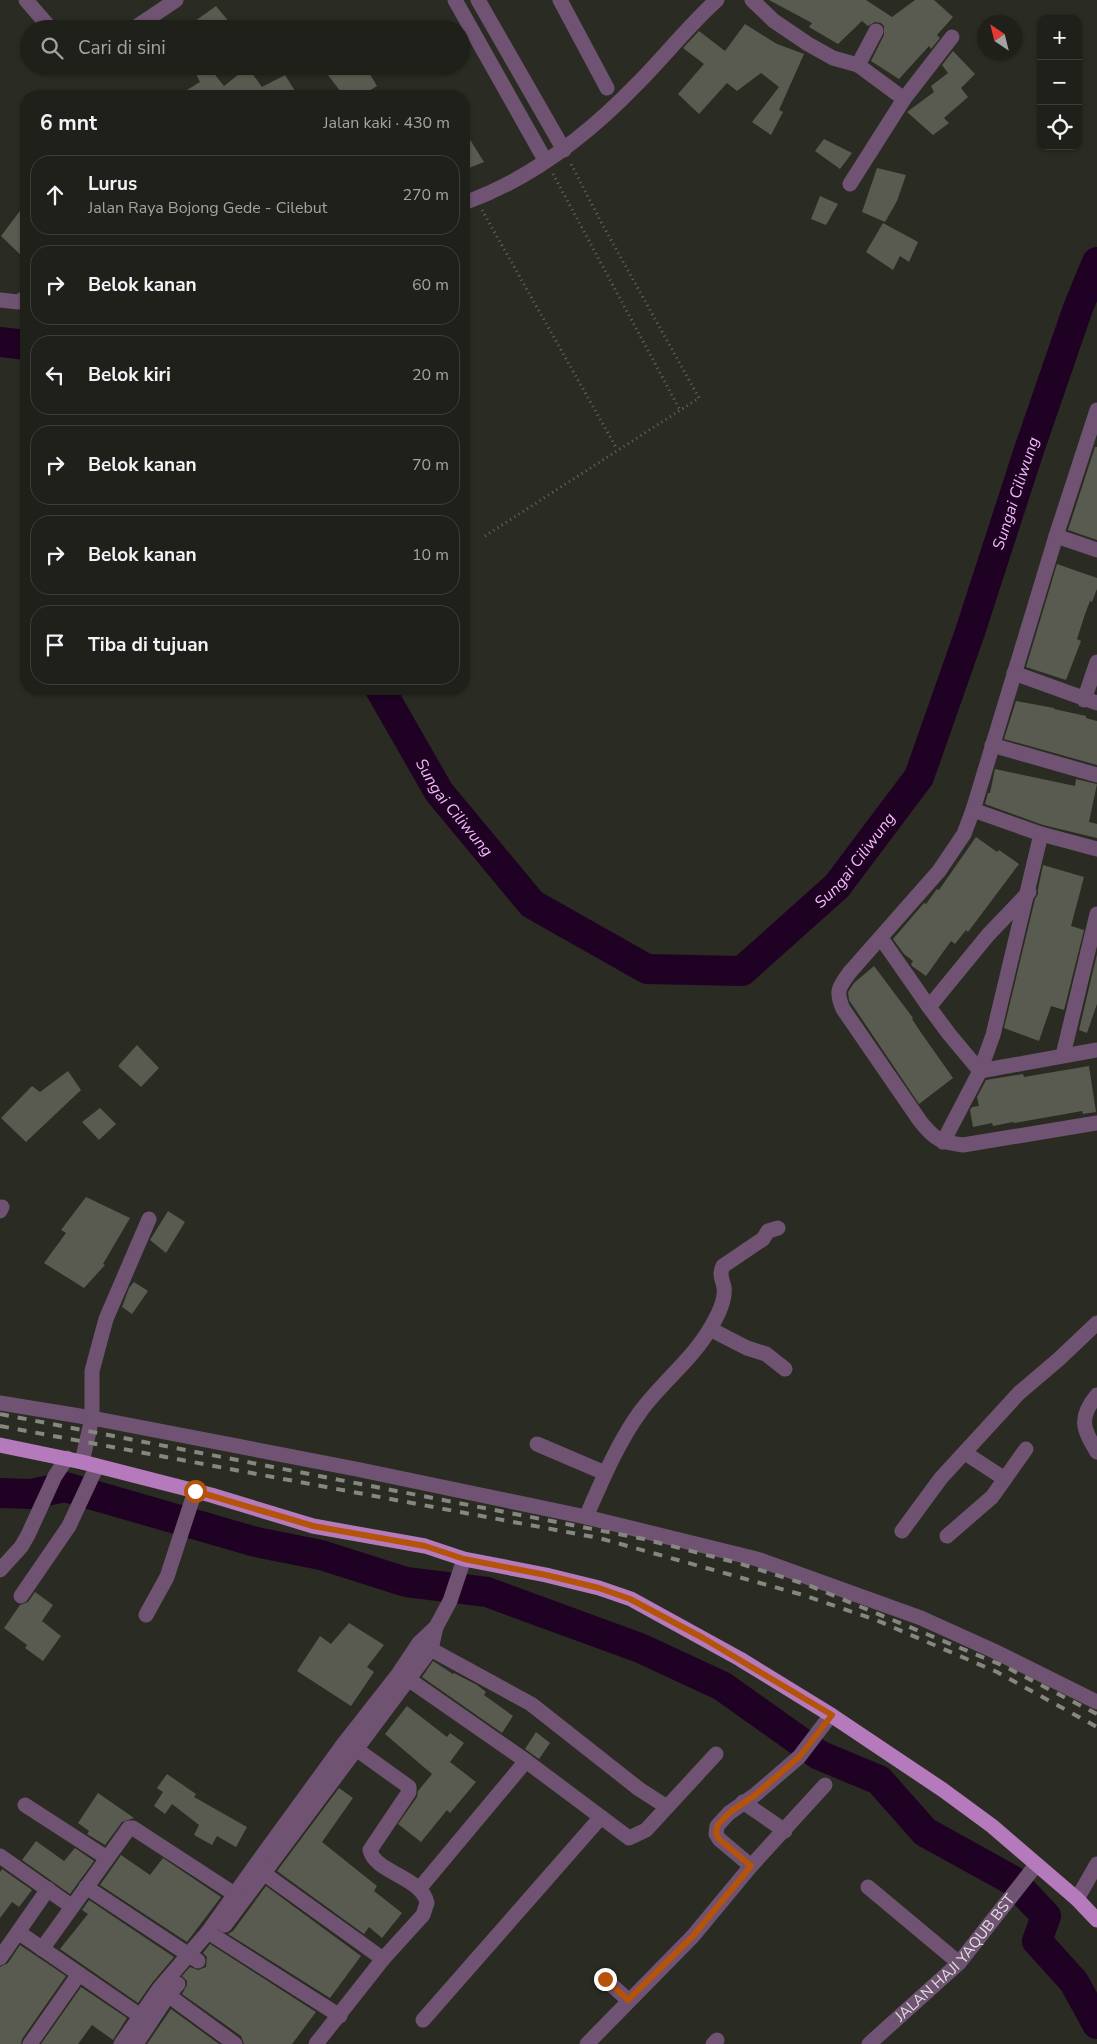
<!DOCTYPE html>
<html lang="id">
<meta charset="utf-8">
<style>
body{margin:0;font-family:"Nunito Sans",sans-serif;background:#282823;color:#f1f3f6}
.controls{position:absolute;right:15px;top:15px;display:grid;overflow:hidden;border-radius:10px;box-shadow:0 1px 4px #0004}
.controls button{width:45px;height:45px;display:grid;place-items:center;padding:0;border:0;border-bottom:1px solid #3d3e39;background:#20201a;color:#f1f3f6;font:25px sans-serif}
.compass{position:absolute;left:977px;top:15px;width:45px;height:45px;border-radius:50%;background:#20201a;box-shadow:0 1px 4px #0004;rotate:325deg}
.stop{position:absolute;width:15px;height:15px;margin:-11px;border:4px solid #b45309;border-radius:50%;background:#fff}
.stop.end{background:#b45309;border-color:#fff;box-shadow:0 1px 5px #0008}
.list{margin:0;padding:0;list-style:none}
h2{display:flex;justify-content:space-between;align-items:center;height:65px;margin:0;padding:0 20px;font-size:21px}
h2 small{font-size:16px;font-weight:400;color:#a2a3a2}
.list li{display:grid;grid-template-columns:32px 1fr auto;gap:15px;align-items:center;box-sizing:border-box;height:80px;margin:0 10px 10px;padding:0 10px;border:1px solid #3d3e39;border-radius:20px}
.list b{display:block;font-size:19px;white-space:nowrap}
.list p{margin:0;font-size:16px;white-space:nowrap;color:#a2a3a2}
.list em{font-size:16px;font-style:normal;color:#a2a3a2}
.icon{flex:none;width:28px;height:28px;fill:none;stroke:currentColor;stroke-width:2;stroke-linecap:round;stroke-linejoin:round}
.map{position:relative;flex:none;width:1097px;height:2044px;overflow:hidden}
.search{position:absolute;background:#20201a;box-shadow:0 1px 4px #0004;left:20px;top:20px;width:450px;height:55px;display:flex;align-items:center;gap:12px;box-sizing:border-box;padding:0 18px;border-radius:28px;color:#a2a3a2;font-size:19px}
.panel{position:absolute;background:#20201a;box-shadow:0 1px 4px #0004;left:20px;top:90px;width:450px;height:605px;border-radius:20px}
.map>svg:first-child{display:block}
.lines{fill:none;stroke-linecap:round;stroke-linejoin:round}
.river{stroke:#1f0223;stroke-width:30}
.building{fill:#5a5b50}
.path{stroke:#676860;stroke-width:3;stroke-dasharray:1 4;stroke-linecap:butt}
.minor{stroke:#705373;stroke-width:15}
.major{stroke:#b47abb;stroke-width:15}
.rail{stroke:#868780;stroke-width:4;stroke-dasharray:9 9;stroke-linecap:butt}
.route{stroke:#b45309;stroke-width:6}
.labels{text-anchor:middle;stroke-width:4;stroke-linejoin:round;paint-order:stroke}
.street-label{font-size:15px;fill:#e2e3dd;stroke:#212118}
.water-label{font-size:16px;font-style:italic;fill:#f2bbf9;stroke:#212118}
</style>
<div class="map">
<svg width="1097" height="2044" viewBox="0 0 1097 2044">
<rect width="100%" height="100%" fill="#2a2b22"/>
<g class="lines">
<!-- river -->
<g class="river">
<path d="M0,342L26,345"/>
<path id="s1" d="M380,689L439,792L532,904L647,969L742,971L837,886L919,777L970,632L1029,450L1078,308L1097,262"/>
<path d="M0,1493L31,1494L65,1487L256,1542L321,1555L406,1582L487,1592L640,1648L722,1686L819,1755L879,1780L925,1832L1012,1880L1046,1916L1037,1941L1074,1982L1097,2024"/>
</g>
</g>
<!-- building -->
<path class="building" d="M769,0H866L892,17L915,0H934L953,17L937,35L940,38L931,49L929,46L899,79L871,61L884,35V26L881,23L875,22L868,26L862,21L838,44L809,27L812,23Z
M216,6L235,29H184Z
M745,24L777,44L804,54L779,110L783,112L771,135L752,122L779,87L761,73L737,91L727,83L699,114L678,94L704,64L683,48L699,31L725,51Z
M953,51L975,74L961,88L968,97L944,118L949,123L933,135L907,112L934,92L931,86L948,73L942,65Z
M208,66L224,86L243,71L249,69L262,87L285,75L295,91L285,96H177L200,82L195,72Z
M321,66H365L377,86L361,96H344Z
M464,130L484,162L464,170Z
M824,139L852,153L840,169L815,151Z
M877,168L906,175L897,201L885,222L862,212Z
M820,196L838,204L826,225L811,219Z
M26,203V260L1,236Z
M883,223L918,242L909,262L900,256L893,270L866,252Z
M1095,447H1097V540L1068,530Z
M1057,564L1097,578V589L1092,602L1090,601L1085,614L1077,639L1081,641L1066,680L1026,667Z
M1016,701L1054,708V709L1086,716V718L1097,721V765L1004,739Z
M995,769L1075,786L1076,779L1097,784L1089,822L1097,824V838L1043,825L985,804L988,793H990Z
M976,837L997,852L999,850L1019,864L968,932L966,930L955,944L951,941L926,976L912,966L911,964L913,961L904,954L893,939L924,903L926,904L937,889L939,890Z
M1043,865L1084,877L1071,926L1084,930L1064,1010L1051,1006L1039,1041L1004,1028L1035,899L1038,894V889Z
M1097,954V1004L1087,1033L1079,1030Z
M874,966L913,1018L912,1019L922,1034L953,1078L919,1104L849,1000L848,992L854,983Z
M137,1045L159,1068L141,1087L118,1066Z
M1089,1066L1096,1112L1083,1114L1082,1111L1014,1123L1013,1122L993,1126L992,1123L973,1127L970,1110L972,1107L979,1106L977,1097L986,1080L1023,1074L1024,1077Z
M68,1071L81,1090L26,1142L1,1118L32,1086L40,1092Z
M100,1108L116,1124L99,1140L82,1122Z
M86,1197L130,1218L103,1264L105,1265L84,1288L44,1263L66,1233L61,1230Z
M168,1211L185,1222L166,1253L150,1240Z
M134,1282L148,1291L132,1314L122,1307L129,1288Z
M35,1592L53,1605L42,1621L61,1636L43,1661L25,1648L27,1645L4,1628L20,1605L28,1602Z
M349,1623L384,1645L367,1667L374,1672L351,1706L297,1671L320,1636L331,1644Z
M433,1661L453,1674L454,1673L477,1685L486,1692L484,1695L513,1716L502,1733L422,1677Z
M407,1706L447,1737L450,1733L464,1743L450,1762L476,1782L450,1813L447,1810L421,1842L398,1824L417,1797L418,1791L432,1774L385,1734Z
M536,1732L550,1743L539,1759L525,1749Z
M167,1774L196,1794L194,1797L247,1827L236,1847L217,1836L212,1845L194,1835L199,1825L172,1804L165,1814L154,1806L163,1792L157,1788Z
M339,1788L353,1798L322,1842L377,1886L374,1891L402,1913L382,1938L369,1927L364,1934L277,1871Z
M98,1793L134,1818L122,1822L105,1845L87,1834L89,1831L78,1823Z
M36,1841L64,1861L75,1848L94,1861L70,1894L22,1860Z
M121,1855L150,1875L163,1858L221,1897L187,1942L100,1885Z
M2,1869L32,1890L19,1907L12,1902L0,1918V1872Z
M266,1886L361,1956L330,1998L228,1934L233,1931Z
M89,1900L174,1957L152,1983L138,2003L60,1949L88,1914L82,1910Z
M210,1944L316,2012L292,2044H244L241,2036L182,1994L187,1985V1981L182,1976L190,1967L198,1970L206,1967L207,1957L203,1953Z
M20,1945L66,1976L22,2039L21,2044H0V1967L8,1963Z
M81,1987L127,2018L113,2040L92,2025L78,2044H41Z
M171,2009L219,2044H147Z"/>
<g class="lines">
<!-- path -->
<path class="path" d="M553,174L680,410
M482,210L617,449
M485,536L699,398L601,222L570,162"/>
<!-- minor -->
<g class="minor">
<path d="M26,0L51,29"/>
<path d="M455,0L545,160"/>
<path d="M478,0L564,150"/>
<path d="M560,0L607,88"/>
<path d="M752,0L774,21L808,44L833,58L858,65L904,99"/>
<path d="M133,29L176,0"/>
<path d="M858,65L876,31"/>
<path d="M850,184L904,99L952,37"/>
<path d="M464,203C531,179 589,134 638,83C665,56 689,25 717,0"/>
<path d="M0,300L18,302L26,297"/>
<path d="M1097,410L1056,536L973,810L964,834L939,871L850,972C839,987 835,991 843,1009L920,1121C934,1139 940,1142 963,1145L1097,1123"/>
<path d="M1056,536L1097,550"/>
<path d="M1014,673L1097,703"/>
<path d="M1084,700L1097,662"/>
<path d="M992,745L1097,775"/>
<path d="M973,810L1041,834L1097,849"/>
<path d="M1029,892L988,935L929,1007L949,1034L980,1071L1097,1050"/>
<path d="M881,938L929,1007"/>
<path d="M1063,1055L1097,914"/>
<path d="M943,1142L980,1071L993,1035L1041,834"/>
<path d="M0,1211L2,1207"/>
<path d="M710,1329L747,1348L766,1354L785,1369"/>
<path d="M1097,1395C1078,1418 1083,1429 1097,1452"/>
<path d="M0,1403L92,1418L356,1469L586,1517L757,1559L921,1618L994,1651L1097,1702"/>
<path d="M537,1444L605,1473"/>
<path d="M965,1453L1005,1479"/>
<path d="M82,1462L92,1418V1371L106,1319L149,1219"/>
<path d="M586,1517C602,1481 617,1444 640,1412C662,1382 693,1359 711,1327C717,1317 726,1300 724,1287C722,1279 719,1274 723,1266L763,1239L768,1231L778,1228"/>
<path d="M902,1531L941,1478L1019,1393L1059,1359L1097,1323"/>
<path d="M947,1536L992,1497L1026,1449"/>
<path d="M0,1570L21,1547L28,1535L55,1476L67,1458"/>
<path d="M21,1596L69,1526L97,1466"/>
<path d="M146,1615L167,1577L195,1491"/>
<path d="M423,1645L531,1704L639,1789L667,1807"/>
<path d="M401,1674L526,1761L629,1838L646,1830L716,1754"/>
<path d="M743,1802L785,1831"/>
<path d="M25,1805L107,1858"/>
<path d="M0,1856L71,1906"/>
<path d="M751,1866L719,1839L716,1834L717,1826L729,1813L755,1795L799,1757L831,1715"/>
<path d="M255,1867L383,1959"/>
<path d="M86,1887L198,1961"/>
<path d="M868,1887L959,1963"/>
<path d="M419,1889L526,1761"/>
<path d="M1077,1899L1097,1864"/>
<path d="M225,1925L431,1649L436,1627"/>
<path d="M18,1932L149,2022"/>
<path d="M208,1932L340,2016"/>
<path d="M42,1949L129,1828H133L242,1899"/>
<path d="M0,1958L48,1889"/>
<path d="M605,1979L628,2000"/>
<path d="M161,1990L235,2044"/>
<path d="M423,2020L601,1817"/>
<path d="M30,2044L79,1974"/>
<path d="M121,2044L159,1989L208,1932L254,1867L345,1742L399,1673L419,1643L436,1627L450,1601L464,1559"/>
<path d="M136,2044L169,1994L178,1984"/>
<path d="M316,2044L383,1959L423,1915L427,1903C422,1877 375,1873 370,1850L409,1792V1787L349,1744"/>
<path d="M587,2044L693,1936L751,1866L825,1785"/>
<path d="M713,2044L717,2040"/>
<path id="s2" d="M869,2044L959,1963L1036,1865"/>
</g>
<!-- major -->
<path class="major" d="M0,1445L82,1462L211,1495L313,1526L425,1546L464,1559L546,1575L599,1588L631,1599L740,1659L831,1715L943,1790L992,1826L1077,1899L1097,1920"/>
<!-- rail -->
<path class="rail" d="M0,1414L644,1539L738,1563L808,1585L1004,1666L1097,1714
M0,1426L599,1538L803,1595L876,1620L997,1672L1097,1727"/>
</g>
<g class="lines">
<!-- route -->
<path class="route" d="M195,1491L313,1526L425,1546L464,1559L546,1575L599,1588L630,1599L703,1638L832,1715L799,1757L755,1795L729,1813L717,1826L716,1834L719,1839L751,1866L693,1936L628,2000L605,1979"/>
</g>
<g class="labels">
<!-- street labels -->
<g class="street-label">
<text dy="5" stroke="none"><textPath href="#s2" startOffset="122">JALAN HAJI YAQUB BST</textPath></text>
</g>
<!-- water labels -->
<g class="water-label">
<text dy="6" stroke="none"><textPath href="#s1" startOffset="1055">Sungai Ciliwung</textPath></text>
<text dy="6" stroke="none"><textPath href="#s1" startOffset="140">Sungai Ciliwung</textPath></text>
<text dy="6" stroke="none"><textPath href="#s1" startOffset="650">Sungai Ciliwung</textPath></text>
</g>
</g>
</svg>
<div class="controls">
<button>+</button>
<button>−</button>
<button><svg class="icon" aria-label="locate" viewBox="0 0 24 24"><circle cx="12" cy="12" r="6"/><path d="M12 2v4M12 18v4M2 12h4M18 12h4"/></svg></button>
</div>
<svg class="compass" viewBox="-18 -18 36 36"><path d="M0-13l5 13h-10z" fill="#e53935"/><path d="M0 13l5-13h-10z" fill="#a2a3a2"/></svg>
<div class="stop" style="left:195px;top:1491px"></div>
<div class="stop end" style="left:605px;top:1979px"></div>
<div class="search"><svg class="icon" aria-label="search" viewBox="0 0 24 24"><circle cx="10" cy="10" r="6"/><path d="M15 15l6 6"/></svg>Cari di sini</div>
<section class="panel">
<h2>6 mnt<small>Jalan kaki · 430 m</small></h2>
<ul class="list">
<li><svg class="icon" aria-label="ahead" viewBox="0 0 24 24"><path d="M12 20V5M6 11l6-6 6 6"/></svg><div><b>Lurus</b><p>Jalan Raya Bojong Gede - Cilebut</p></div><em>270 m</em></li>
<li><svg class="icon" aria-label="right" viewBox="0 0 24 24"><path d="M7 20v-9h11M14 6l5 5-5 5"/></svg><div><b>Belok kanan</b></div><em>60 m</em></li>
<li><svg class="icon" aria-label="left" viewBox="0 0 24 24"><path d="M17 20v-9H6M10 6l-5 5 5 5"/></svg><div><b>Belok kiri</b></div><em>20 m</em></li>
<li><svg class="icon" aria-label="right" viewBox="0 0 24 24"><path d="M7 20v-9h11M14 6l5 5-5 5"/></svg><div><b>Belok kanan</b></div><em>70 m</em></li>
<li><svg class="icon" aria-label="right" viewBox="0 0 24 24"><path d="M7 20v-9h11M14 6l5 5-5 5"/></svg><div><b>Belok kanan</b></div><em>10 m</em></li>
<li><svg class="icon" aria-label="arrive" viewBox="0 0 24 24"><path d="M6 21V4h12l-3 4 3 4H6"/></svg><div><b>Tiba di tujuan</b></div></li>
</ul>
</section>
</div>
